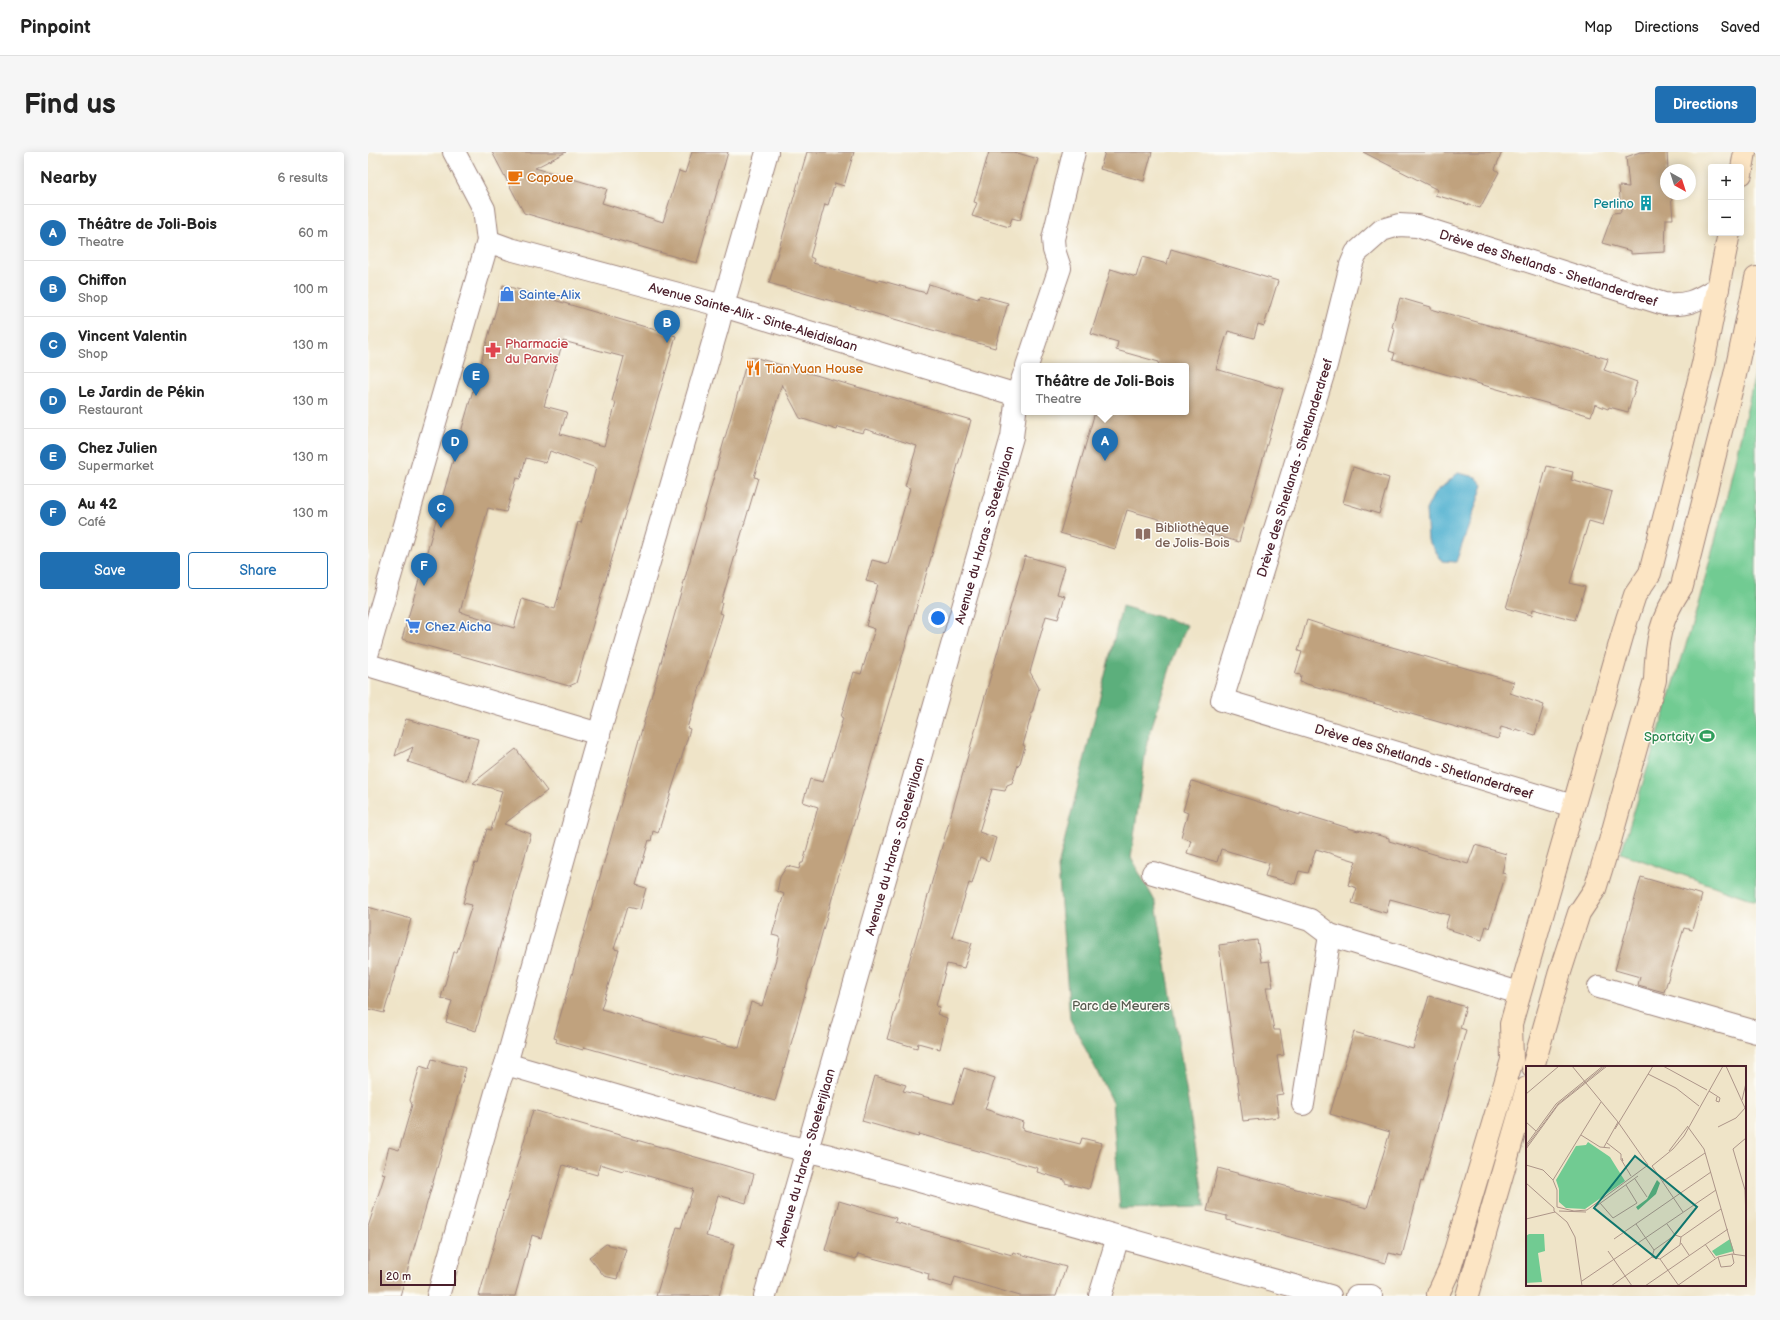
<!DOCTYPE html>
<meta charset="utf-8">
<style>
body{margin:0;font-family:"Balsamiq Sans",sans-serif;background:#f6f6f6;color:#222}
.controls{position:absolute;right:12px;top:12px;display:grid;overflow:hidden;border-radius:4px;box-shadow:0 2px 10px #0003}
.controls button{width:36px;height:36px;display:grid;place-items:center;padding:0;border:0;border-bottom:1px solid #e0e0e0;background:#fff;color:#222;font:20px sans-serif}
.compass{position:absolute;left:1292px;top:12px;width:36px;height:36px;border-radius:50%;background:#fff;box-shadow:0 2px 10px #0003;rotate:141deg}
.scale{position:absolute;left:12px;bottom:10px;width:76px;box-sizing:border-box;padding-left:4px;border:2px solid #4a1f2b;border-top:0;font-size:11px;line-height:14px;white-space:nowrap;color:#4a1f2b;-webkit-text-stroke:3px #fdfcf7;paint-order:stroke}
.you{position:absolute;left:570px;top:466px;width:14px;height:14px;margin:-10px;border:3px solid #fff;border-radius:50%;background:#1a73e8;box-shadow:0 0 0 6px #1a73e833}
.badge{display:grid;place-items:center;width:26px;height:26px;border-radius:50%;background:#1f6fb2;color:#fff;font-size:13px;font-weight:700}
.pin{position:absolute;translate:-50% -33px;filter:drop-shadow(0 1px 2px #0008)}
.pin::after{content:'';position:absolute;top:21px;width:14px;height:12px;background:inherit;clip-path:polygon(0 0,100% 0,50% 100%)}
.popup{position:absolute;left:653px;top:211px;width:168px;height:52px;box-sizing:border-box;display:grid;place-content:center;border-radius:4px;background:#fff;filter:drop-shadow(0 1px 3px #0005);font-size:13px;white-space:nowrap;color:#767676}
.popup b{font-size:15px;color:#222}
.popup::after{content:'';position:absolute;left:50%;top:100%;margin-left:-8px;border:8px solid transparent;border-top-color:#fff}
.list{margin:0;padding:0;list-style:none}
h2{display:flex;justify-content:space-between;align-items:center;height:52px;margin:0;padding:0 16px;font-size:17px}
h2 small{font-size:13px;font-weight:400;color:#767676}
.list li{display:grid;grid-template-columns:26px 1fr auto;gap:12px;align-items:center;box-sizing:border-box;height:56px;padding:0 16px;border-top:1px solid #e0e0e0}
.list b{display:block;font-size:15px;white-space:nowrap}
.list p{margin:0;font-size:13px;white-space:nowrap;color:#767676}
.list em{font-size:13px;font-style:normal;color:#767676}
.actions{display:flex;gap:8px;padding:12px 16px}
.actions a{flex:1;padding:9px 0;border:1px solid #1f6fb2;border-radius:4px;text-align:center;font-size:14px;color:#1f6fb2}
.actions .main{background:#1f6fb2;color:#fff}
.map{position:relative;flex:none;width:1388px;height:1144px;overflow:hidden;border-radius:4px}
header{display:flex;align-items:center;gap:24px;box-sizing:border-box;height:56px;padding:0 20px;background:#fff;border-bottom:1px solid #e0e0e0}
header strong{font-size:19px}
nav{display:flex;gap:22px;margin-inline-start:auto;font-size:14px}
.intro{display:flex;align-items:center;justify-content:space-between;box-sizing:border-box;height:96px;padding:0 24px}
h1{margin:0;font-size:28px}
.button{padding:10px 18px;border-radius:4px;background:#1f6fb2;color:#fff;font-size:14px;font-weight:700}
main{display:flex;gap:24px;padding:0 24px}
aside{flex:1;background:#fff;border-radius:4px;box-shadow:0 2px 10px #0003}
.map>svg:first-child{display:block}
.green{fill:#71cb92;stroke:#5e755e}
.forest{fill:#5caf7c;stroke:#536754}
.water{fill:#51b1d0;stroke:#4e687e}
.building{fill:#c0a27e;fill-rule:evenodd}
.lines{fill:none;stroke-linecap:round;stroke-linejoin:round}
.street-casing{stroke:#9c827a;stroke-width:24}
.secondary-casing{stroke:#9c827a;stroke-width:24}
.street{stroke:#fff;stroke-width:22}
.secondary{stroke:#fce5c4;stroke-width:22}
.labels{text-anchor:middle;stroke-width:3;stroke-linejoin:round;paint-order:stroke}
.food-label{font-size:13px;fill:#c56008;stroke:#fdfcf7;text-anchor:start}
.culture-label{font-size:13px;fill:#0d838f;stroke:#fdfcf7;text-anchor:end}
.street-label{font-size:13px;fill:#4a1f2b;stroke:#fdfcf7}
.shop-label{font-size:13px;fill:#366cbe;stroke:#fdfcf7;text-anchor:start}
.health-label{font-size:13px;fill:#be3a42;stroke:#fdfcf7;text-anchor:start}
.education-label{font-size:13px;fill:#785e54;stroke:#fdfcf7;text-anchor:start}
.leisure-label{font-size:13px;fill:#27864d;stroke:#fdfcf7;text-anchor:end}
.park-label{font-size:13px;fill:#585b4f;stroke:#fdfcf7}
.inset-road{fill:none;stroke:#ad9589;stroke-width:1}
.view{fill:#0f766e;fill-opacity:0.15;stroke:#0f766e;stroke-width:2}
.inset-edge{fill:none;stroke:#4a1f2b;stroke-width:2}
</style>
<header>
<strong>Pinpoint</strong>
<nav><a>Map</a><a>Directions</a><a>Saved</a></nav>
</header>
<div class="intro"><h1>Find us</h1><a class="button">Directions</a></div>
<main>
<aside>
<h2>Nearby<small>6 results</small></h2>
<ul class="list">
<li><span class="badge">A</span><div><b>Théâtre de Joli-Bois</b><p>Theatre</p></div><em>60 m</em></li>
<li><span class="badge">B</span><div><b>Chiffon</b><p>Shop</p></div><em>100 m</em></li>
<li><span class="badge">C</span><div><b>Vincent Valentin</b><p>Shop</p></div><em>130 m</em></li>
<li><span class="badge">D</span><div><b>Le Jardin de Pékin</b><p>Restaurant</p></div><em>130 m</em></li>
<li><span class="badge">E</span><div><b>Chez Julien</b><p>Supermarket</p></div><em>130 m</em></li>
<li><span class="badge">F</span><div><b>Au 42</b><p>Café</p></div><em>130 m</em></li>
</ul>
<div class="actions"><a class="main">Save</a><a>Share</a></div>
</aside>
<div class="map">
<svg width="1388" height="1144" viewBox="0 0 1388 1144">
<rect width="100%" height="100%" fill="#fdfcf7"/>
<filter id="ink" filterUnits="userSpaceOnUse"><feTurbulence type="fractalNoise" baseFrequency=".025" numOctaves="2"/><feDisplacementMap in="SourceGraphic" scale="8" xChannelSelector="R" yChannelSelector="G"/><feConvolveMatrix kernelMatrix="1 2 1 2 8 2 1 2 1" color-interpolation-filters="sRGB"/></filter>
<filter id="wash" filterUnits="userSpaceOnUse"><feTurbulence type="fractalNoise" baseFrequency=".012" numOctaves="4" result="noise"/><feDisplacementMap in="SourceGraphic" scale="16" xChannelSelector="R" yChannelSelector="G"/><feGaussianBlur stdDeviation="0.9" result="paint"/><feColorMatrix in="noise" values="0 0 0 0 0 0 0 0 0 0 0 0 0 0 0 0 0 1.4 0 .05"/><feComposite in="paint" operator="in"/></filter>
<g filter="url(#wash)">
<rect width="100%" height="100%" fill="#efe4c8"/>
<!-- green -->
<path class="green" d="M1388,217V749L1253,701L1326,467L1358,348Z"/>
<!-- forest -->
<path class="forest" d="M754,454L819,473L805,507L779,590L763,706L788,751L837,1055L752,1057L744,948L702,867L690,715Z"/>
<!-- water -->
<path class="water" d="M1090,321L1108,325L1115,333L1088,410L1074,409L1060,388L1058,358L1066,342Z"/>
<g id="blocks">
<!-- building -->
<path class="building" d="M124,0H198L167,16L239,37L234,51L295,70L311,19L317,21L324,0H360L329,111L156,61Z
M439,0H486L476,34L467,31L460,53L457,52L442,105L446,107L445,111L510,130L511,128L558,141L561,132L610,147L611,143L640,151L627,196L401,131Z
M621,0H646L670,7L652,68L644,66L641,75L604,64L609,51L606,50Z
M737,0H784L776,29L732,17Z
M995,0H1134L1127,17L1131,20L1112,56L1067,43L1070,38Z
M1272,0H1299L1300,18H1298V42H1303L1305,67H1298L1297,100L1263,102V99L1234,91L1245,61L1253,60L1251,34L1261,35L1258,5Z
M803,97L910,129L896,174L890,172L886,186L860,179L848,217L915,237L871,390L759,358L747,397L692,381L727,260H818V214H790L791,210L748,198L750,190L723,182L743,117L768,125L774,105L799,112Z
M135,133L308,184L208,531L201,534L34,487ZM195,189L256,205L244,249L248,251L236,294L192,282L199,260L176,254ZM182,299L228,316L213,371L210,370L187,457L154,447L146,476L92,460L120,356L138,360L148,326L152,327L158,306L178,311Z
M1032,146L1063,155V157L1240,207L1236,218L1269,230L1260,260L1241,255L1240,257L1227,252L1223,264L1025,207L1027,201L1021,199L1027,177L1024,175Z
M381,206H389L603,268L462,753L407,949L216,895L215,898L188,890L189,887L186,886L378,212ZM414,232L432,266L469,278L470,275L495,281L497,277L549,294L537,334L542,336L520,412L504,408L498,429L510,432L498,474L507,477L493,522L486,520L473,565L475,566L455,630L442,627L435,650L450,655L435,711H433L431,717L419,714L412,725L409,739L416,742L404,783L412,785L408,807L394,854L383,850L371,896L305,879V878L233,857L251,798L246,797L259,755L272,758L278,736L268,733L281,688L283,689L285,679L290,681L312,611L322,577L319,576L355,462L351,461L354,451H353L390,326L386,325Z
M1179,314L1205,320L1203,328L1244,340L1235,373L1221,369L1202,431L1217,435L1207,468L1165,457L1164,463L1138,456Z
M985,315L1021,326L1011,362L975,351Z
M657,404L697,415L689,442L697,444L690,467L678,464L662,520L671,536L655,593L657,594L652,611L650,613L644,631L639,633L637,639L624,637L611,680L628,686L621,709L612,705L604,732L601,731L584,785L604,791L596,816L579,812L568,854L572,855L569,862L579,866L572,897L550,891L549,896L519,887Z
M939,468L1003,489L1146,530L1142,541L1176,553L1167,583L1148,577L1147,579L1133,575L1130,587L932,530L933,523L927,522L934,500L930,499Z
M38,567L110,587L99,629L40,610L45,595L27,604Z
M148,597L179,639L136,672L163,682L108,879L78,870L84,849L73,846L86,800H89L104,753L95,751L100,732L107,711L109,712L119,677L123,678L134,639L105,631Z
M824,629L932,663V661L990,679V678L1021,686V689L1100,712L1107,693L1138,702L1134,721L1138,722L1121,776L1118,774L1114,788L1077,776L1081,763L1022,747L1018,761L984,751L989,736L980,733L988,709L948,697L940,721L931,719L927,732L897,724L901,711L853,697L849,710L819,701L823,688L813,685L820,661L815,659Z
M1273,725L1334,743L1324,778L1316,776L1296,840L1270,833L1272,825L1247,818Z
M0,755L43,767L16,861L0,857Z
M889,788L893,810L901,809L905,835H898L906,878H912L916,903L909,904L915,942L908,943L911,965L875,969L851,793Z
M1061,844L1098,855L1092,876L1098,878L1061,1008L1055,1030L1053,1029L1034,1104L1021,1101L1018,1111L859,1068V1064L839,1059L850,1016L999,1056L1022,980L962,962L977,910L986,880L1045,897Z
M64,907L98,916L32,1144H0V1075L17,1022L14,1021L21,995L31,998L44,953L42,948L52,914L61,917Z
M596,916L627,926L617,957L655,970L654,976L656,977V978L712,992L714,986L734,991L721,1037L697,1031V1028L669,1020L670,1016L551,982L550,985L494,969L507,924L538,933L535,939L585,952Z
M165,958L386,1022L378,1051L350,1043L338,1084L366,1092L351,1144H288L309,1075L313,1076L325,1037L256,1017L255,1019L232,1012L229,1023L195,1013L173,1086L164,1083L147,1144H111Z
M471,1049L528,1066L527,1070L644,1103L645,1100L698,1115L688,1144H652L587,1125L584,1135L560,1128L561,1122L516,1109L490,1102L488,1107L457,1098Z
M238,1092L258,1097L249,1127L236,1124L221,1105Z"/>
</g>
</g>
<g filter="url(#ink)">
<use href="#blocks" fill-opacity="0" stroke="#9c827a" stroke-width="1"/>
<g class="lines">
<!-- street casing -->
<g class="street-casing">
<g id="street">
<path id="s1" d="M120,89L142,97L355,154L649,243"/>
<path d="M659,214L692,116L686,98L685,87L706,0"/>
<path d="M0,500L120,89L116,57L86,0"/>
<path d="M0,513L231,582"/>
<path id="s2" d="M1205,654L854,548L958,213L983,113L988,101L1014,78L1031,73L1049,74L1296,152C1321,154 1329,148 1350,136"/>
<path d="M785,721L942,768L962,783L1151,841"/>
<path d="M1231,835L1388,880"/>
<path d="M138,912L416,993L462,1004L962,1144"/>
<path d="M935,952L962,783"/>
<path d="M70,1144L131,930L138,912L225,602L349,177L359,139L399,0"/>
<path id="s3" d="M397,1144L644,285L649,243L656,223"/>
<path d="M732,1144L750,1085"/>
<path d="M989,1144H1003"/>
</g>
</g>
<!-- secondary casing -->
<g class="secondary-casing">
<path id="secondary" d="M1373,22L1377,0
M1165,915L1191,823L1211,761L1227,737L1242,689L1287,528C1288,489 1292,467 1314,434L1367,223L1388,126
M1070,1142L1082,1116L1144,908L1143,872L1259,467L1267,443L1282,421L1335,212L1361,81
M1099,1144L1159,936"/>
</g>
<!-- street -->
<use href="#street" class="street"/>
<!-- secondary -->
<use href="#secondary" class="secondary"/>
</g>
</g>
<!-- icons -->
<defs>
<g id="cafe-bare" transform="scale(1.2)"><path d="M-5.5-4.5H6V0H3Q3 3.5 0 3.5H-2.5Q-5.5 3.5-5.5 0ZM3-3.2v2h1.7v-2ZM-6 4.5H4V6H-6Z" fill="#e8710a" stroke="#fdfcf7" stroke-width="2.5" paint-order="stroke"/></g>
<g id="building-bare" transform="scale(1.2)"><path d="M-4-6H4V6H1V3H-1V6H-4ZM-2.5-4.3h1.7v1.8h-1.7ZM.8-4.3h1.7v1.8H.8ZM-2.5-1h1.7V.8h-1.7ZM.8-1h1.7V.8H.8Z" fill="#0f9aa8" stroke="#fdfcf7" stroke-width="2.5" paint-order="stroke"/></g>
<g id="shop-bare" transform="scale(1.2)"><path d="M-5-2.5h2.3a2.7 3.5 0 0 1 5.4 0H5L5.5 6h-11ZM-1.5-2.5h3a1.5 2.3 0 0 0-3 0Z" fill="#3f7fe0" stroke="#fdfcf7" stroke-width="2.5" paint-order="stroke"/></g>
<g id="pharmacy-bare" transform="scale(1.2)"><path d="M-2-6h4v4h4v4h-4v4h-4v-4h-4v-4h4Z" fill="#e0444e" stroke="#fdfcf7" stroke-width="2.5" paint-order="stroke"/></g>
<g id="restaurant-bare" transform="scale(1.2)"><path d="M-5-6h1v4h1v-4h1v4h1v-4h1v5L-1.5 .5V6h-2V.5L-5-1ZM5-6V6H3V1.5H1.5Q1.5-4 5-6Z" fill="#e8710a" stroke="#fdfcf7" stroke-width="2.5" paint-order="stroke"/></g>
<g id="library-bare" transform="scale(1.2)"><path d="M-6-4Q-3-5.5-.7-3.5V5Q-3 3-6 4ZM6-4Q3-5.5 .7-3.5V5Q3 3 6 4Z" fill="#8d6e63" stroke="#fdfcf7" stroke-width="2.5" paint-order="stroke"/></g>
<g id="supermarket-bare" transform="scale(1.2)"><path d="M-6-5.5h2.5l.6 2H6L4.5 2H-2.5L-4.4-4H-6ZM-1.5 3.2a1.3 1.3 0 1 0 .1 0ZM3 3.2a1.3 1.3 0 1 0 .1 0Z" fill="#3f7fe0" stroke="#fdfcf7" stroke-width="2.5" paint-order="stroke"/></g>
<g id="stadium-bare" transform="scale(1.2)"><path d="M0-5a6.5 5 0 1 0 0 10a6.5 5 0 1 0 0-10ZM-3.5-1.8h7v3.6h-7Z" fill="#2e9e5b" stroke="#fdfcf7" stroke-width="2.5" paint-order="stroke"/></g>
</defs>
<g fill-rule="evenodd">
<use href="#cafe-bare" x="147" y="25"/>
<use href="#building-bare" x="1278" y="51"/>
<use href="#shop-bare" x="139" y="142"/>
<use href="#pharmacy-bare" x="125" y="198"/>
<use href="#restaurant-bare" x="385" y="216"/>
<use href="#library-bare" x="775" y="382"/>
<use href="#supermarket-bare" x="45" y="474"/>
<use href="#stadium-bare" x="1339" y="584"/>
</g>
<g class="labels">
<!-- food labels -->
<g class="food-label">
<text x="159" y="30">Capoue</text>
<text x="397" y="221">Tian Yuan House</text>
</g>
<!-- culture labels -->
<g class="culture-label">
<text x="1266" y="56">Perlino</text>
</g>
<!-- street labels -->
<g class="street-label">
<text dy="5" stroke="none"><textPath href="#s2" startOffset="1042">Drève des Shetlands - Shetlanderdreef</textPath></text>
<text dy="5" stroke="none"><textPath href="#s1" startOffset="276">Avenue Sainte-Alix - Sinte-Aleidislaan</textPath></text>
<text dy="5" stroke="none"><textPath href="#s2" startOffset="610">Drève des Shetlands - Shetlanderdreef</textPath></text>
<text dy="5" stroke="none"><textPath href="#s3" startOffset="792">Avenue du Haras - Stoeterijlaan</textPath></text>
<text transform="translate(1056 609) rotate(17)" y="5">Drève des Shetlands - Shetlanderdreef</text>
<text dy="5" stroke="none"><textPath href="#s3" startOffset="468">Avenue du Haras - Stoeterijlaan</textPath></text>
<text dy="5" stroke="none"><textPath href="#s3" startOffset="144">Avenue du Haras - Stoeterijlaan</textPath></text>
</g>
<!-- shop labels -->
<g class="shop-label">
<text x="151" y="147">Sainte-Alix</text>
<text x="57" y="479">Chez Aicha</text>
</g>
<!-- health labels -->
<g class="health-label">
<text x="137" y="196">Pharmacie<tspan x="137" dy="15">du Parvis</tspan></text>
</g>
<!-- education labels -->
<g class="education-label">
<text x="787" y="380">Bibliothèque<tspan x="787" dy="15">de Jolis-Bois</tspan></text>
</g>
<!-- leisure labels -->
<g class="leisure-label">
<text x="1327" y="589">Sportcity</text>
</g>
<!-- park labels -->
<g class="park-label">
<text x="753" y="858">Parc de Meurers</text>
</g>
</g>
<!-- overview -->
<g transform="translate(1158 914)">
<rect width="220" height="220" fill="#efe4c8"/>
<path d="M62,76L84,91L99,115L59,143L40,142L33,136V123L30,114L50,80L60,79ZM3,168H18L19,185L12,187L16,216L0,217V170ZM204,173L208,185L190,190L186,185Z" fill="#71cb92"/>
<path d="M131,114L134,117L130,128L112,144L110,141L121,133Z" fill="#5caf7c"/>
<path class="inset-road" d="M46,0L92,56L122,99M137,0L181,24M200,0L219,42M122,8L150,22L173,40M183,25L194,32L193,36L190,35L191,31M0,28L33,0M216,34L220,17M0,56L10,65M162,61L178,83L208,188M192,61L210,52L220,41M89,63L127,0M55,69L74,81L84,82M220,72L207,83L219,124L220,154M81,77L95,88V94L97,95L96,92M0,79L30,38L77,0M0,81L32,38L79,0M78,81L92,56M0,83L32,39L81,0M143,85L162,60M96,95L105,110M0,99L17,104L27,114L31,124V141M109,113L121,131M27,114L75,36M136,116L179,87M0,117L28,142M74,137L87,152L111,137L100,119M31,141L48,145L61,144L122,99M69,141L112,110M28,142V145L41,156L49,171L56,220M33,145L60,146M157,146L126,100L147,83L158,70L197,0M0,153L29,146M110,158L128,184M141,158L149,169M155,171L195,143M88,173L185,106M155,177L163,189M179,178L189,192M82,185L106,220M126,191L128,184L149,169L155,171M192,191L195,201L205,200L208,197L206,188M134,193L153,220M56,215L190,124M85,220L126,191L134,193L154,179L155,171M119,220L202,163M151,220L192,191L206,188L220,190"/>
<path class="view" d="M109,90L171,141L130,192L68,142Z"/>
<rect width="220" height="220" class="inset-edge"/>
</g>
</svg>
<div class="controls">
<button>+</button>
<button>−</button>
</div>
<svg class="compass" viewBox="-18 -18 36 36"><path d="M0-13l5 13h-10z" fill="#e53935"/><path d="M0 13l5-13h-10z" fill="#767676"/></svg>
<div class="scale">20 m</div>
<div class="you"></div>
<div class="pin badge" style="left:737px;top:309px">A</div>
<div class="popup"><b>Théâtre de Joli-Bois</b>Theatre</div>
<div class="pin badge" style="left:299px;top:191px">B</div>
<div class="pin badge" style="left:73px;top:376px">C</div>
<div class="pin badge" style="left:87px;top:310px">D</div>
<div class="pin badge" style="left:108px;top:244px">E</div>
<div class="pin badge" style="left:56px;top:434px">F</div>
</div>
</main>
